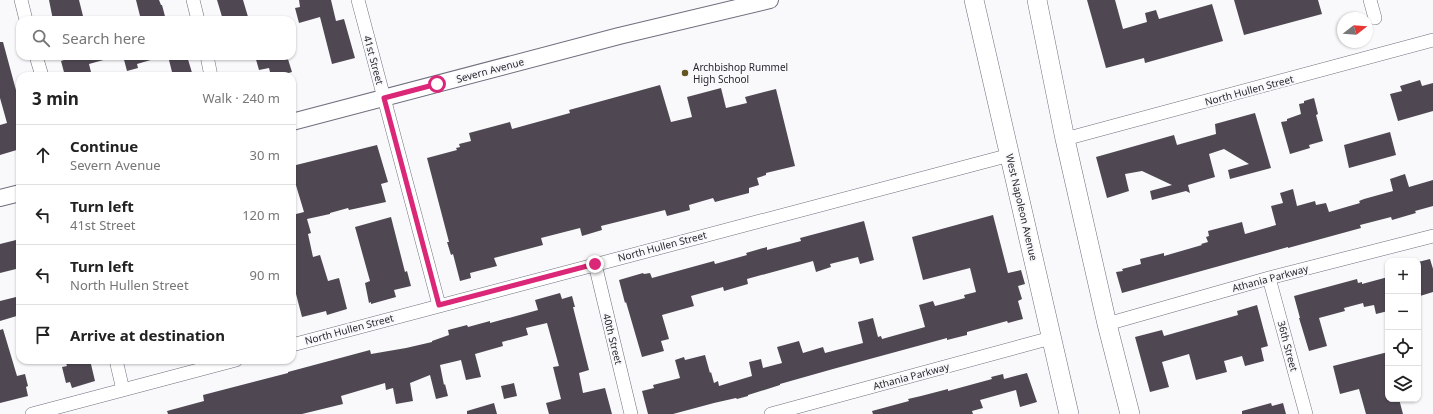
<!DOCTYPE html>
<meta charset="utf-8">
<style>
body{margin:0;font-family:"Noto Sans",sans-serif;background:#f6f6f6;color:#222}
.controls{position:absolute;right:12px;bottom:12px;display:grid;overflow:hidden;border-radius:8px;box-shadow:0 1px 3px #0004}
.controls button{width:36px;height:36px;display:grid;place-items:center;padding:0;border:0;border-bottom:1px solid #e0e0e0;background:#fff;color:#222;font:20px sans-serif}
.compass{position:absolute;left:1337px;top:12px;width:36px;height:36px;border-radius:50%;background:#fff;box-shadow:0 1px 3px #0004;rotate:73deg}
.stop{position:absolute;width:12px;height:12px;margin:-9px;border:3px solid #db2777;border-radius:50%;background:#fff}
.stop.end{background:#db2777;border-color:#fff;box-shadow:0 1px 4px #0008}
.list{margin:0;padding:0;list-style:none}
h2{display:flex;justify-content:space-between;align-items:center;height:52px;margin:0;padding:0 16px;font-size:17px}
h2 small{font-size:13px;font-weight:400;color:#767676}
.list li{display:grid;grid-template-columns:26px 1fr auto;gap:12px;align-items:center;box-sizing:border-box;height:60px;padding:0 16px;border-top:1px solid #e0e0e0}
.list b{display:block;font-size:15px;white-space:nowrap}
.list p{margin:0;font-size:13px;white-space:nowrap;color:#767676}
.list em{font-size:13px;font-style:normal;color:#767676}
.icon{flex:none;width:22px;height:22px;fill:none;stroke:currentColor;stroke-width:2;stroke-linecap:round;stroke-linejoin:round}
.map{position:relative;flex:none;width:1433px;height:414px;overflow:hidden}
.search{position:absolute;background:#fff;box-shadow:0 1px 3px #0004;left:16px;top:16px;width:280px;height:44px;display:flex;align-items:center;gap:10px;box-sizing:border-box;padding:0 14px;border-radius:12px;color:#767676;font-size:15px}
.panel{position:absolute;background:#fff;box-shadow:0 1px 3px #0004;left:16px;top:72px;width:280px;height:292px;border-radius:12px}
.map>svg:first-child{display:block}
.building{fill:#4f4853}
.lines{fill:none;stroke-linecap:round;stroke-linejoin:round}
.minor-casing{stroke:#6d6f7c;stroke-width:14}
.tertiary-casing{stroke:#6d6f7c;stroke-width:18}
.secondary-casing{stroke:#6d6f7c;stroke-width:20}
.minor{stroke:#fff;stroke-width:13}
.tertiary{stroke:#fff;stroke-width:16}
.secondary{stroke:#fff;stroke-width:19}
.route{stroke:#db2777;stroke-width:5}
.poi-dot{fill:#655523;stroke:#f9f9fc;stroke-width:1.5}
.labels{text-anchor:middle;stroke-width:4;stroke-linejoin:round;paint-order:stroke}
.street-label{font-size:10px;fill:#27282d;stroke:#f9f9fc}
.poi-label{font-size:10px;fill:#27282d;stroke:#f9f9fc;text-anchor:start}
</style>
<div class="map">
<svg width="1433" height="414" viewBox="0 0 1433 414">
<rect width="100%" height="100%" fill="#f9f9fc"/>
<!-- building -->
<path class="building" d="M49,0H79L84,20H53Z
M136,0H159L161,5H162L166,20H141Z
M217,0H243L249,20H223Z
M299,0H331L336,21L344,19L355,58L332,64L320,17L299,23L295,8L300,7Z
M1087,0H1115L1123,29L1147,22L1145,13L1156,10L1159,19L1212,4L1223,41L1145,63L1144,58L1106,68Z
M1234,0H1318L1322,14L1244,35Z
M0,42H3L20,105V149L0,155V125L7,123L0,98Z
M63,56H107V59L89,64L92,76H65L61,61L64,60Z
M123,56H154V59L137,64L138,68L127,71Z
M168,56H187L193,76H173Z
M255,56H287L292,72L278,76H271L269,68L259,70Z
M1420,80L1422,86L1433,83V111L1398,121L1390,94L1402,91L1400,86Z
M660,85L671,122L692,117L687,97L721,88L726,108L747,103L745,97L776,89L795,166L766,173V175L757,178L759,185L749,188V193L715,202L713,198L689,205L690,210L667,216L665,210L601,226L602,230L582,236L580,228L541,238L543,245L494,258L497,266L470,273L471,278L460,281L453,254L451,255L447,242H449L427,158L457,150L456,148L460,147L459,144L471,141L469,133L510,122L512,129L570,113L569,110Z
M1314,98L1318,114L1316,115L1323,141L1309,145L1310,148L1290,154L1281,122L1287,121V119L1301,114L1299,104L1304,103V101Z
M1255,113L1271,168L1230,179L1228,170L1249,164L1224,149L1209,154L1215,177L1188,185L1190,193L1186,191L1152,200L1150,191L1172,185L1142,171L1125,174L1129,191L1107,198L1096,157L1174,135L1177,145L1216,134L1215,124Z
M1390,132L1396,155L1349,168L1344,145Z
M377,145L388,182L381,184L386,202L349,210L348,208L330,213V214L307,219L311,233L308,234L313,257L320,255L328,281L339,278L347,309L327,315L326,311L302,317L296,294L292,295V215L304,212L292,172V166Z
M1405,174L1409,187L1433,180V206L1415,211L1416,213L1392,220L1391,217L1360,225L1361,228L1288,248V247L1122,293L1116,272L1123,271L1122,269L1141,264L1140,259L1164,253V256L1202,245L1201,244L1208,242L1206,237L1209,236L1208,231L1242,222L1245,234L1276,225L1271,206L1283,203L1280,193L1293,189L1297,206L1315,201L1316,205L1326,203L1329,212L1360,203L1359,201L1364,199L1393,191L1390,179Z
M993,215L1008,273L1021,270L1025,284L1018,286L1022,299L1018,301L1023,319L1008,323L1007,321L967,332V335L947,340V338L833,369L780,384V385L748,395V396L737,399L736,398L714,403L673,414H648L642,391L654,388L653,385L680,378L675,360L684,357L685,360L705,355L710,373L711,372L714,383L718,381L719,386L752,376L749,362L761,359L763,368L782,363L777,347L799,341L803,353L823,347L825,353L863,343L858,322L873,318L878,337L881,336L882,339L925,327L919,305L933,301L935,306L965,298L964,295L976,292L970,268L923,280L912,237Z
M391,217L405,272L407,271L411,286L394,290L396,297L371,304V302L369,303L365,283L370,281L355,227Z
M864,221L874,260L860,264L858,257L830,264L831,267L816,272L813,261L747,279L748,284L724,291L723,287L691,296L694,306L662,315L669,339L661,341L664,351L642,357L626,302L625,303L619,280L643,273L644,274L650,273L652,278L714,261L715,264L747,255L746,253L767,247V250L801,241L800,238Z
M20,239V268L0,273V244Z
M1430,259L1433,269V292L1420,296L1418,289V262Z
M1388,277V311L1376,314L1374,305L1364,307L1363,303L1344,308L1345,311L1319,318L1327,346L1309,351L1299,318H1300L1294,296L1357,279L1358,283L1362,282V284Z
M560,293L562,299L572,296L575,307H573L589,370L579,373L583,393L605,388L612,414H549L546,403L561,399L553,367L559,366L547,323L526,328L528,335L502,342L503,346L475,354L481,377L466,380L461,360L440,365L444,385L445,384L448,396L436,399L430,375L410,383L413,401L396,404L393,388L386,390L385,383L341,396L343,404L302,414H168L167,411L204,401L203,395L288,373V372L370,350L371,354L406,348L432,342V341L449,335L448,330L467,325L468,327L490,321V323L538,310L535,300Z
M20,296V315L0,321V301Z
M1257,305L1268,346L1261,348L1264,361L1245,366L1242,356L1224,361L1227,372L1196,380L1189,354L1162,362L1169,387L1150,392L1135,337L1162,330L1164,336L1238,315L1237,311Z
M3,329L17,376L25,374L28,386L26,387L28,396L0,403V330Z
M1388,352V399H1399L1403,414H1366L1359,389L1340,394L1333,366Z
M65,360H90L95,381L72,388L70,382L66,383L62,367L67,366Z
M1027,373L1037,402L1020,407L1016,390L980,400L983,408L972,411L973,414H873L872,411L909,401L908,399L921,396L948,389V391L992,379L991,377L1003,374L1004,379Z
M514,383L517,396L504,399L501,386Z
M494,403L497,414H467V411Z
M1271,403L1272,406L1283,403L1286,414H1242V411Z"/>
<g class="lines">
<!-- minor casing -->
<g class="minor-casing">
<path id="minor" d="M21,0L26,20
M193,0L198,20
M358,0L439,305
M1370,0L1375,18
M36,56L42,76
M207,56L211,76
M1065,139L1433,40
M595,264L631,414
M1269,278L1306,414
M1107,324L1269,278L1433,236
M292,345L1010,155
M116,360L123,390
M32,414L236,360
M771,414L1051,338"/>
</g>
<!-- tertiary casing -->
<g class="tertiary-casing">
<path id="tertiary" d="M292,122L619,36L770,0
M0,198L20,193"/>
</g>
<!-- secondary casing -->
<g class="secondary-casing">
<path id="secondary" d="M974,0L1069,414
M1037,0L1065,139L1107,324L1130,414"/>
</g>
<!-- minor -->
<use href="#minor" class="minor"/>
<!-- tertiary -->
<use href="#tertiary" class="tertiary"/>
<!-- secondary -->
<use href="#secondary" class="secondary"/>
</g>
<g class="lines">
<!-- route -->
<path class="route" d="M437,84L384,98L439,305L595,264"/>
</g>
<!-- markers -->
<circle class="poi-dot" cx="685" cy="73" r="4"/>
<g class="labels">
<!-- street labels -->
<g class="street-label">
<text transform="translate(374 60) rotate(75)" y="4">41st Street</text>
<text transform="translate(490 70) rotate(-15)" y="4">Severn Avenue</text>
<text transform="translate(1249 90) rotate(-15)" y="4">North Hullen Street</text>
<text transform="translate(1022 207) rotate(77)" y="4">West Napoleon Avenue</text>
<text transform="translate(662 246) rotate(-15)" y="4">North Hullen Street</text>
<text transform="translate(1270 278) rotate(-15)" y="4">Athania Parkway</text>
<text transform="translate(349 329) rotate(-15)" y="4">North Hullen Street</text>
<text transform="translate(613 339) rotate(76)" y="4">40th Street</text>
<text transform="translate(1288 346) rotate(75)" y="4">36th Street</text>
<text transform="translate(911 376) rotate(-15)" y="4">Athania Parkway</text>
</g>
<!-- poi labels -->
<g class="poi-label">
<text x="693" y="71">Archbishop Rummel<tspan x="693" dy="12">High School</tspan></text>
</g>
</g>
</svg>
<div class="controls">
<button>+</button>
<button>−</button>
<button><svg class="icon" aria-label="locate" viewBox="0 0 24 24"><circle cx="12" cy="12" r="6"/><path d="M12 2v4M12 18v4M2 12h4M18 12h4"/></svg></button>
<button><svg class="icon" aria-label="layers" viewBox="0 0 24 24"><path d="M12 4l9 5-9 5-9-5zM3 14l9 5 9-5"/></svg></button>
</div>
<svg class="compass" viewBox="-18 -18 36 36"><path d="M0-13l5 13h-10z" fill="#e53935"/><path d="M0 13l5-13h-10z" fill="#767676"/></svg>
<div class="stop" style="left:437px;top:84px"></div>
<div class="stop end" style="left:595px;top:264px"></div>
<div class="search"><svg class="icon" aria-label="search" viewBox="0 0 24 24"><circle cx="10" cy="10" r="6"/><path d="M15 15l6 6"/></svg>Search here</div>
<section class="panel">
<h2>3 min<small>Walk · 240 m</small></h2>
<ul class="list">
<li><svg class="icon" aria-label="ahead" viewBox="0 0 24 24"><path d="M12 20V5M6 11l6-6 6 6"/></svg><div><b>Continue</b><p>Severn Avenue</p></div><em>30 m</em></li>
<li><svg class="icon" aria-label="left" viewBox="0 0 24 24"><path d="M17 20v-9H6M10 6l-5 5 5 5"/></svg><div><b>Turn left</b><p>41st Street</p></div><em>120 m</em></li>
<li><svg class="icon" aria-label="left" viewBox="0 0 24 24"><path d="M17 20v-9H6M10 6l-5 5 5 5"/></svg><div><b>Turn left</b><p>North Hullen Street</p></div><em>90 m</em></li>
<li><svg class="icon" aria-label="arrive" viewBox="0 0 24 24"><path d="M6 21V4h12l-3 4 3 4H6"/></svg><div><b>Arrive at destination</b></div></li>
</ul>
</section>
</div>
